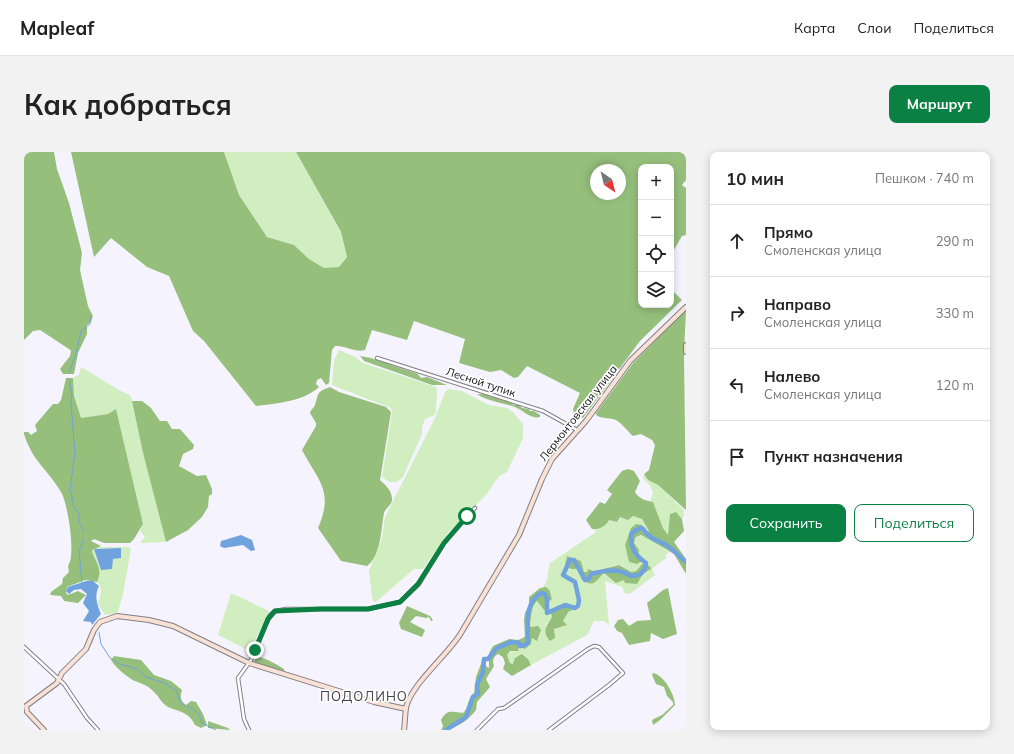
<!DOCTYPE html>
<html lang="ru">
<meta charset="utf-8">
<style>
body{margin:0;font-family:Mulish,sans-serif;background:#f2f2f2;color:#222}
.controls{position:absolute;right:12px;top:12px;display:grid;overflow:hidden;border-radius:8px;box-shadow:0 2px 10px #0003}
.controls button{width:36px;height:36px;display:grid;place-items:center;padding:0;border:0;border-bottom:1px solid #e0e0e0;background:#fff;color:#222;font:20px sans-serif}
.compass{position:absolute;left:566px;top:12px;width:36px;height:36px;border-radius:50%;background:#fff;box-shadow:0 2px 10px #0003;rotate:145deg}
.stop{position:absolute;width:12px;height:12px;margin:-9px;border:3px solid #0b8043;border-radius:50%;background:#fff}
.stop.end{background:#0b8043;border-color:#fff;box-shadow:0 1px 4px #0008}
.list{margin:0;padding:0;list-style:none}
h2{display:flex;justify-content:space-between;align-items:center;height:52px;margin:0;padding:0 16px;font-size:17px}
h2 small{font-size:13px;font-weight:400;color:#767676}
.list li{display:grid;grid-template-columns:26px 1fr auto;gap:12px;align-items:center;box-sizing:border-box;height:72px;padding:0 16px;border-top:1px solid #e0e0e0}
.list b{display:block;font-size:15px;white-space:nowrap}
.list p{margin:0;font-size:13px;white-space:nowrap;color:#767676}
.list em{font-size:13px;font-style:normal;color:#767676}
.actions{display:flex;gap:8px;padding:12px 16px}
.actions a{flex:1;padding:9px 0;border:1px solid #0b8043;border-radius:8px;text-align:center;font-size:14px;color:#0b8043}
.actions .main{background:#0b8043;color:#fff}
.icon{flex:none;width:22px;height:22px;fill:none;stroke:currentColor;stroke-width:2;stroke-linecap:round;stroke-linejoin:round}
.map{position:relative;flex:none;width:662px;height:578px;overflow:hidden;border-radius:8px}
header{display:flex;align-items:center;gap:24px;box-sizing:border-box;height:56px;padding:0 20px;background:#fff;border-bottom:1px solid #e0e0e0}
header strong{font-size:19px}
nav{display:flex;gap:22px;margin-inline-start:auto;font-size:14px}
.intro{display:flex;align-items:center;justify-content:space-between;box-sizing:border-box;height:96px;padding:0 24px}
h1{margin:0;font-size:28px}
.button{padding:10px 18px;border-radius:8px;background:#0b8043;color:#fff;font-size:14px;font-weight:700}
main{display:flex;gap:24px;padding:0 24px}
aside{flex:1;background:#fff;border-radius:8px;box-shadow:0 2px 10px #0003}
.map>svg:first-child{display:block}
.green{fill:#d1eec0;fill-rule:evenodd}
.forest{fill:#96bf7c;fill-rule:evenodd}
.water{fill:#70a3de}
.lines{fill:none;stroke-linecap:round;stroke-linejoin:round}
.stream{stroke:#70a3de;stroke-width:1}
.river{stroke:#70a3de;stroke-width:4.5}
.street-casing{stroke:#817f8a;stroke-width:4.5}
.secondary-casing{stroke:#817f8a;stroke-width:6}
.street{stroke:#fff;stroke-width:2.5}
.secondary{stroke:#f9e2d4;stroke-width:4}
.route{stroke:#0b8043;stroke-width:5}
.labels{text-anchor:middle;stroke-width:3.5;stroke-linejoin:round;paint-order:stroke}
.street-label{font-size:11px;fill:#0f0f13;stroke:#fff}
.quarter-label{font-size:13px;letter-spacing:1px;fill:#43414b;stroke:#fff}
</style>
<header>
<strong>Mapleaf</strong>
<nav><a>Карта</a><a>Слои</a><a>Поделиться</a></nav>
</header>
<div class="intro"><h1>Как добраться</h1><a class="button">Маршрут</a></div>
<main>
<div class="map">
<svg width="662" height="578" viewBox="0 0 662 578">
<rect width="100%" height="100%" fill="#f5f4fe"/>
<!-- green -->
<path class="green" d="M200,0H272L317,81L323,105L315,115L300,116L285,107L270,93L243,85L215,43Z
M315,198L331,205L339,211L412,235L413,238L412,259L411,263L401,267L398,275V282L379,325L373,330H365L358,325L368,260L367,256L308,233L310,208Z
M57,215L95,238L107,244L119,301L142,390L116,391L121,385L116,379L119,372L92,257L84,262L57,266L50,244L49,226L55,223Z
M424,237L438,239L465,253L483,256L489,260L499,272V286L483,320L475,324L463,342L425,380L399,417H390L352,450L349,449L348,445L345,419L358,386L361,365L411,266L421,240Z
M620,322L624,328L634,333L660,358V363L658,367L656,365L646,362L645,384L639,376L629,350H626L629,341L627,335L619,326Z
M609,364L618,367L625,379L623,381L620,375L607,376L602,396L610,411L613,412L614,401L610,391L614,383L620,385L645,400L642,403V406L628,417L631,423L607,441L601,442L598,435L581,429L585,473L580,469H570L563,483L507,513L501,503L489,512L486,511L483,503V500L495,499L494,497L496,495L501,497L507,492L508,486H514L516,481L515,477L506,474C507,466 507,454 513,449L518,456L523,454L528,444L526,439L519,435C525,429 523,419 526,411L572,380L571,378L583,371L584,368L593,370L596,365L604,368ZM543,404L557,409L560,420C569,420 590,412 596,413C599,414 603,419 607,420L612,419L615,414L625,419L619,422L612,432L604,431L600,428L590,429L580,421C570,428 578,431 561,430L553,417H547L541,412ZM539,453L545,459L539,469L542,473L532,475L524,487L522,473L528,465L526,458Z
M74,395H105L107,397L99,442L94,460L89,462L81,463L74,452C76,445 80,436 73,430C78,418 69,409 68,398ZM96,396L93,407H89L88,411L76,416L70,397Z
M207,441L245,459L226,499L194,483Z"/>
<!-- forest -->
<path class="forest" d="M0,0H30L33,17L45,51L58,101L56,118L64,154L69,164L67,170L63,173V182L54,201L50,222H39L36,217L46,204L47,199L45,197L16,178L9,179L0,188Z
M47,0H200L215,43L243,85L270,93L285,107L300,116L315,115L323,105L317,80L272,0H662V28L658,33L662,36V83L658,84L647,103V15H617V153H647V137L658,148L616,189L559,266L550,262L549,257L556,241L503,214L494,225L490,226L477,218L466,220L435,211L441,187L390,169L383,188L348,178L341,198C332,201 321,193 311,194L308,198L305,231L302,233L297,226L293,228L292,232L295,235C278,250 254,251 232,254L180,189L169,179L145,124L123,115L87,86L70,105ZM572,18H596V42H572Z
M662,158L660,201L662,358L634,333L624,328L620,322L625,318L631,293L628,288L617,282L609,284C603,279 597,269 589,267C583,266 579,266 573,264L572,261L609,211Z
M336,204L347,206L394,222L397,226L403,225L423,233H408L340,209Z
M42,226H49L50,244L57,266L84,262L92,257L119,372L110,387L106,391H80L70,387L67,389L77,394L68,398C69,408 80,415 73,430L61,428L43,435L42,441L44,443L54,439L62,443L54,451L40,449L37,444L26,443L27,440L38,432L39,426L45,420L44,414C52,403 44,354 38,342C26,319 9,311 0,282V280H4L7,283L13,279L11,273L29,252H34L37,248Z
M306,235L315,240L362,255L367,260L356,328C362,334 367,337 368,346C369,353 362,355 360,361C357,377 357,404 343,414L317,409L294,376C310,339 295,330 278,298L292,274V271L286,261C287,257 290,256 291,253C295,241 292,240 306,235Z
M453,242H464L466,245L471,244C477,248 484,248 490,253L494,252L498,256L505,257L506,259H510L516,263V265C508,267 502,261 495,257C481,250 466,251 453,242Z
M108,249H118L127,256L136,269H143L148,277H156L170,293L169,297L159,302L155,314L173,324L182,323L188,337V342L185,344L184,355L178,365L164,378L142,390L119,301Z
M604,317L610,319L616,329L611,340C614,346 622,349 629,350L639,376L644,383L646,362L652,360L658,367L660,379L650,390L662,407V422L650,402L617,383L612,385L610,391L615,398L614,404L618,409L613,412L605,410L601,393L607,376L612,372L618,373L623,380L625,379L618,367L609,364L604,368L596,365L593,370L585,368C582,374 575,378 568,377L562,368L576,350L581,352L588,342L583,338L598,319Z
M543,404L557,409L560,420H563L564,417L570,419L595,413L607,420L612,419L618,412L626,414L627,417L619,422L613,432L601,431L600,428L592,431L580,421C573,426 572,437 558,428L553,417H547L541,412Z
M522,435L526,439L528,447L523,451V457L520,458L513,449C507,454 507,466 506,474L508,475L514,474L517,478L513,489L508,486L507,492L501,497L496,495L494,497L495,499H486L483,503L486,511L489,512L491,506L498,502L504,507L507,513L488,524L479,517L481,511L479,505L474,502C469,505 468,509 470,514L462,527L466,535L453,550L452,558C444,569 430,578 417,578L419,574L417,568C423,557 428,560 439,561C445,556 443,546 450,541L452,525L458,509H461L462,514L465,516V501L469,494L485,487L494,488L499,486L501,484L500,468L501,461L505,453V445L516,436Z
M644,436L653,482L639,487L627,481L626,489L605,493L598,481L593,479L590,474L594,468L599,467L605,474L613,469L627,468L623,451L639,438Z
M536,453L545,455L548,459H545L539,469L543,473L530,477L531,486L526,489C517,479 523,474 528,465L526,458Z
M383,454L406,464L409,468L407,469L405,465L402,466L392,464L386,470L401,478L398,485L377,477L375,471Z
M90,504L117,508L130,523L147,529L158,538C156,544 156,549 162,553L167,549L172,550L179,562L183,573L177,576L171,573C165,560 156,560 144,555C138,552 134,543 129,539C123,532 114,531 107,527C100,522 91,515 87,508Z
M232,504C244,507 250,511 260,517L261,521L230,511Z
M629,521C640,523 651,543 651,553L636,568L629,573L628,568L638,563L649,553V550L643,544L640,535L632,532L628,523Z
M184,569L204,576L206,578L184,576Z"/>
<!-- water -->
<path class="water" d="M217,383L228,388L231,398L227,399L219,393L200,396L196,394L197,389Z
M97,396V406L89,407L88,417L77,418L70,397Z
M62,429H69L75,434C70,443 73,453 77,462L68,473L67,470L59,469L65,459L59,451L63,442L57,437L50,438L45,442L42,439L44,435Z"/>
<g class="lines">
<!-- stream -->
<path class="stream" d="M45,221L52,202L57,179L66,172V165
M45,227L48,244L47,251L51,302L46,337L50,355L55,362V370L60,380
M58,431L55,400L60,387
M75,480L77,492L86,506L96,512L113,517L122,525L140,531L153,539C156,563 173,548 178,571L192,578"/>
<!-- river -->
<path class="river" d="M422,578L442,565L449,545L454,542L453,533L459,520L460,507H464L473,496L487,490L495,491L496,494C500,494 502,493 504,490C504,473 500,451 517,441L521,442L523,447V461L541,453L551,456L554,454L555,448L551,430L539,423L546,408H550L561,428L565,427L567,422C582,418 595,416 607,424C616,424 621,420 622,411C611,403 605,395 608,381L616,376L619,377C626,387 633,388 642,393C649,397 656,405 662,410"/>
<!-- street casing -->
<g class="street-casing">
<path id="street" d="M353,206L519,259L553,278
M0,495L40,532L63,566L74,578
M225,578L220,567L214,526L227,508L246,463L251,459L262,457H344L376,450L395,432L420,391L451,356
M453,578L474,557L480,556L564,497L570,494L575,495L599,521L585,533L525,578"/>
</g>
<!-- secondary casing -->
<g class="secondary-casing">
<path id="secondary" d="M662,193V200
M20,578L3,560L2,554L33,531L38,521L62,497L70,478L76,470L93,464L125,468L149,474L225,511L350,550L382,557
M380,578C381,571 381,563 382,556C387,532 424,503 437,481L495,383L518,327L528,307L562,269L606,209L662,155"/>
</g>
<!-- street -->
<use href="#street" class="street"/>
<!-- secondary -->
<use href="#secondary" class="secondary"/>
</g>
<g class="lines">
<!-- route -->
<path class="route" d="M231,498L244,467L251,459L297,457H344L376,450L394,432L420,391L443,364"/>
</g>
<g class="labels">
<!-- street labels -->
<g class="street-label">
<text transform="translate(457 230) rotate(18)" y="4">Лесной тупик</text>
<text transform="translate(554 261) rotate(-52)" y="4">Лермонтовская улица</text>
</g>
<!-- quarter labels -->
<g class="quarter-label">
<text x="340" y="549">ПОДОЛИНО</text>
</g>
</g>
</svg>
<div class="controls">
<button>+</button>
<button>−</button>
<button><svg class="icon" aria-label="locate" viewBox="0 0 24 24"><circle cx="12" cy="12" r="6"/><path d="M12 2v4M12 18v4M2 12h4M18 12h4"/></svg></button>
<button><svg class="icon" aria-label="layers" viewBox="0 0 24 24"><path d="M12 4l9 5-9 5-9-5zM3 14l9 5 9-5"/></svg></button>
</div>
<svg class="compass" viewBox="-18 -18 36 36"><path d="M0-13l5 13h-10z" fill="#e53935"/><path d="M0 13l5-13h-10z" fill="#767676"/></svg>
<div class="stop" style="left:443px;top:364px"></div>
<div class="stop end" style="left:231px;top:498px"></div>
</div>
<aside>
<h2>10 мин<small>Пешком · 740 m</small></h2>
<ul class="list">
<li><svg class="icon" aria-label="ahead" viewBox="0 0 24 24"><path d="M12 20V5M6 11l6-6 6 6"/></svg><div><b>Прямо</b><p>Смоленская улица</p></div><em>290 m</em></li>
<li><svg class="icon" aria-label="right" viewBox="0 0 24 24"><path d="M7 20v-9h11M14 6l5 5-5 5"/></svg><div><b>Направо</b><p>Смоленская улица</p></div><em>330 m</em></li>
<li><svg class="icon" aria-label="left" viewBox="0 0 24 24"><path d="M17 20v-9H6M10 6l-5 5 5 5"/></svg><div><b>Налево</b><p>Смоленская улица</p></div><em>120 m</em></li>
<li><svg class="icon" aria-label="arrive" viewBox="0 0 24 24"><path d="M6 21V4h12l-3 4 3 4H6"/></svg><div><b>Пункт назначения</b></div></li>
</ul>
<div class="actions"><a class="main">Сохранить</a><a>Поделиться</a></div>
</aside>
</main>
